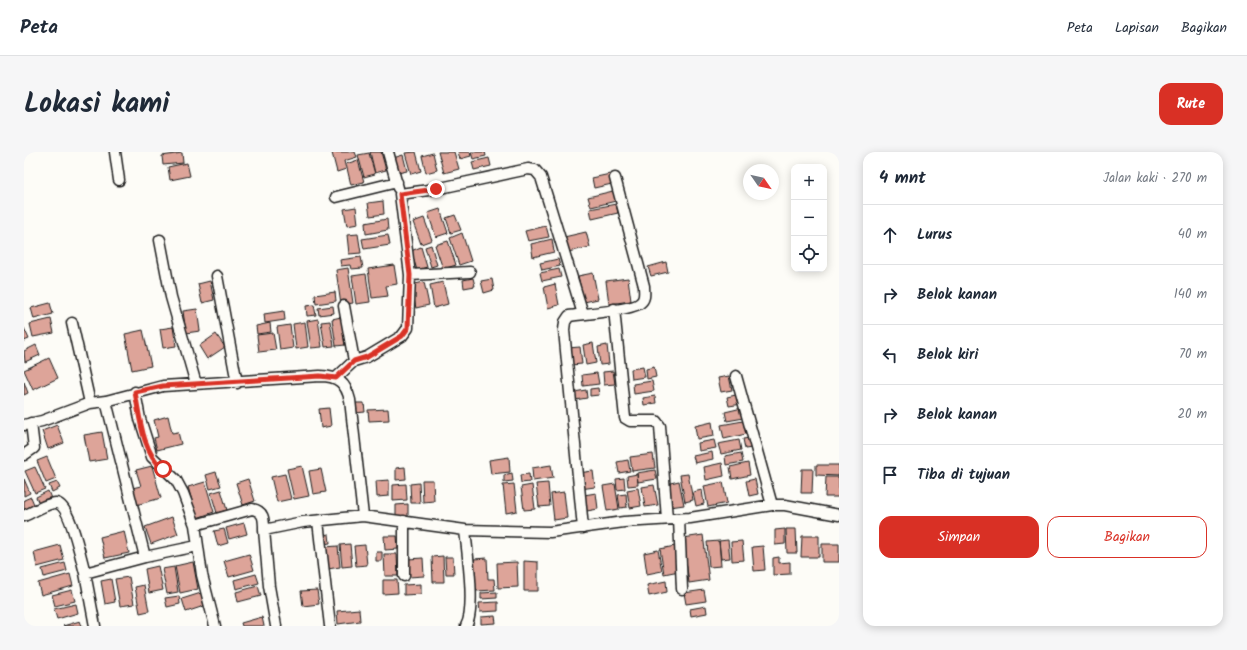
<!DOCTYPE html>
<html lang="id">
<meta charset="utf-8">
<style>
body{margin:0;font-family:Kalam,sans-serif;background:#f6f6f7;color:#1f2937}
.controls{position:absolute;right:12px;top:12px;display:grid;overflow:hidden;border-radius:8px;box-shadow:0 2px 10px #0003}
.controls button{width:36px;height:36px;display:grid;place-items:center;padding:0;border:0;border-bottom:1px solid #e0e1e3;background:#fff;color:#1f2937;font:20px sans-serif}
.compass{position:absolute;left:719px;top:12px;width:36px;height:36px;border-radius:50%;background:#fff;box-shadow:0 2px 10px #0003;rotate:124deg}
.stop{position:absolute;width:12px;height:12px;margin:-9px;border:3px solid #d93025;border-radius:50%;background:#fff}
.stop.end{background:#d93025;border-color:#fff;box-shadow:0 1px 4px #0008}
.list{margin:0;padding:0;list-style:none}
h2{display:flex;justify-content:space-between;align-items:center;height:52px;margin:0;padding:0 16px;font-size:17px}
h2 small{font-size:13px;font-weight:400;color:#747a83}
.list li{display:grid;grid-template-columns:26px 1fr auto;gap:12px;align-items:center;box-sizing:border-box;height:60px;padding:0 16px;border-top:1px solid #e0e1e3}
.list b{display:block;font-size:15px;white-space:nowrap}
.list em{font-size:13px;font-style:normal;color:#747a83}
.actions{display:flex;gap:8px;padding:12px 16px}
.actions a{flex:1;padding:9px 0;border:1px solid #d93025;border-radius:12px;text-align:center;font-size:14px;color:#d93025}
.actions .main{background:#d93025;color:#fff}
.icon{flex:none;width:22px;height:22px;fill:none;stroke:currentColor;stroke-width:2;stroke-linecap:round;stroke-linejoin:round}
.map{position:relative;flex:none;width:815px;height:474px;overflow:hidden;border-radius:12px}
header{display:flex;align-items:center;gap:24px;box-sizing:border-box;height:56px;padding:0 20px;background:#fff;border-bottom:1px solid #e0e1e3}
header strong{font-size:19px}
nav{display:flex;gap:22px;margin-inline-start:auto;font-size:14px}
.intro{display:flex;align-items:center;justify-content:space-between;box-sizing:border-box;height:96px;padding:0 24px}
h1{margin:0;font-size:28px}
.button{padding:10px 18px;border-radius:12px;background:#d93025;color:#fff;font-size:14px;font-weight:700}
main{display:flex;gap:24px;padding:0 24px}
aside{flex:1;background:#fff;border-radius:12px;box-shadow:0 2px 10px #0003}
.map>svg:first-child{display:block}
.building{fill:#dda499;stroke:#1c1c1c}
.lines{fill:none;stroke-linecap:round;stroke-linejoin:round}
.street-casing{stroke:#1c1c1c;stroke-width:13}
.street{stroke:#fdfcf7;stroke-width:10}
.route{stroke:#d93025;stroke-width:5}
</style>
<header>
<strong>Peta</strong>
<nav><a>Peta</a><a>Lapisan</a><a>Bagikan</a></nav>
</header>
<div class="intro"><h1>Lokasi kami</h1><a class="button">Rute</a></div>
<main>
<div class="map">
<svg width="815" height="474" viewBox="0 0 815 474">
<rect width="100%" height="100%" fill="#fdfcf7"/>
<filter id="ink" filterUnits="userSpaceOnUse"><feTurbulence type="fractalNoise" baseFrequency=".025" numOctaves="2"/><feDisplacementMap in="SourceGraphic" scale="8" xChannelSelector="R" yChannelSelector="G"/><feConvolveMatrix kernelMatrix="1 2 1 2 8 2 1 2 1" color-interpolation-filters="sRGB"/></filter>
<g filter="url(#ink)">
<!-- building -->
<path class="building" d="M311,0H331L333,5L320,9L322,17L313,20L308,1Z
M346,0H357L362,18L351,21Z
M392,0L397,19L387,22L381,1Z
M414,0H430L435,17L420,21Z
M434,0H446L447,4L436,7Z
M447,0H461L462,4L449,7Z
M158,1L159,11L139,13L138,4Z
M345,1L351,22L340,25L334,3Z
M409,1L413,18L402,21L398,4Z
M379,3L383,19L374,21L369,6Z
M465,6L467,14L450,18L448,10Z
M334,8L340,30L327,33L322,12Z
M163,11L166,24L146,28L144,15Z
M586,22L588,32L570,36L568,26Z
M589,39L592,49L567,55L564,45Z
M359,49L360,62L346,64L344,51Z
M592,52L594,61L568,67L566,57Z
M332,55L334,72L323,74L320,57Z
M416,57L424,81L412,85L404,61Z
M431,63L437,78L427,81L422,66Z
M400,66L408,88L397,92L389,70Z
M363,67L364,78L342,82L341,71Z
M522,74L525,85L504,89L501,79Z
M562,80L566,95L544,100L540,85Z
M438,81L447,109L435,113L426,86Z
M334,82L337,101L325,102L323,83Z
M364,83L366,93L340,97L338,87Z
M528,87L530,100L509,105L507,92Z
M424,89L432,113L419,117L411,93Z
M407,93L413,113L407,115L401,95Z
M397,95L403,115L393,118L387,99Z
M337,105L339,116L327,117L326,113L317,114L316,108Z
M534,107L536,114L518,118L516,111Z
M642,110L644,120L627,124L624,115Z
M370,113L373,132L362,134L364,144L348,146L344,117Z
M324,116L329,151L317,153L312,118Z
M535,117L537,125L518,129L516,121Z
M569,121L574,147L560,150L554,124Z
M342,122L346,150L332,152L328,124Z
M449,126L451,134L440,136L439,128Z
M604,126L607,149L585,152L582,129Z
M468,127L470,138L460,141L457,129Z
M186,129L190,148L178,151L174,132Z
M400,130L405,153L392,156L387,133Z
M419,130L424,152L410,156L406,133Z
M531,132L535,153L524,156L520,135Z
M311,140L312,149L292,152L291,143Z
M26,151L29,162L10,167L7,156Z
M290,153L292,163L283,164L282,154Z
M309,154L310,161L295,163L294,156Z
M173,157L176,179L162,181L159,159Z
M260,159L261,168L241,171L240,162Z
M317,165L321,193L312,194L308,167Z
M27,167L30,181L9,185L6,172Z
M294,167L298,195L287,196L283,169Z
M306,169L310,194L301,195L297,170Z
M281,170L284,195L272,197L269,172Z
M246,171L247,180L233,182L232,174Z
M266,173L269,196L256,198L253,175Z
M149,175L152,194L139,196L136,177Z
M0,176L5,187L0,189Z
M119,178L127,214L108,218L101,182Z
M249,181L252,198L235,200L233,183Z
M192,182L201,195L183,207L175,194Z
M569,191L572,211L562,213L559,193Z
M12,193L16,203L1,210L0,199Z
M583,193L585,212L576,213L574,195Z
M556,195L558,212L547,213L544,196Z
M25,206L34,226L9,238L0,218Z
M619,215L621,225L608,227L607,217Z
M630,215L632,225L623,227L622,217Z
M589,219L591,232L580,233L579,220Z
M573,221L575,232L559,234L558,223Z
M705,224L708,238L697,240L694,226Z
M628,229L630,239L610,242L609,232Z
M0,230L4,241L0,243Z
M574,236L575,243L566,244V237Z
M562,238L563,246L551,248L550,240Z
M716,242L718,252L705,254L703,245Z
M631,244L632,251L620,253L619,246Z
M331,251H340L341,260L331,261Z
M305,256L307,274L297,276L295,257Z
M718,256L720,266L703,269L701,260Z
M364,257L365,268L345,269L344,258Z
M144,264L148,281L154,280L157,292L133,298L130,286L134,285L130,268Z
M719,269L722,282L700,287L697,273Z
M688,270L690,284L673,287L671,274Z
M33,273L40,291L24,297L18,279Z
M78,280L83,307L65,310L60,283Z
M726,286L728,296L721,297L719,287Z
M690,288L692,296L675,299L674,291Z
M715,288L717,298L697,302L694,292Z
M688,300L689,307L671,311L669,304Z
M717,301L719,310L702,313L701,304Z
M629,302L631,316L608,319L606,305Z
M23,305L32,327L22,331L13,309Z
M485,305L486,320L467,322L465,308Z
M604,308L606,319L595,321L593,310Z
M698,311L700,324L682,328L680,315Z
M724,311L726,323L708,327L706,315Z
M527,313L529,326L509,329L508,316Z
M792,313H815V324L792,323Z
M128,314L137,346L112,353L108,336L117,334L112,318Z
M278,314L285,344L270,347L263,317Z
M11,315L21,337L11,341L1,319Z
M381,315L382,327L372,328V316Z
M297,317L302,340L289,342L285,319Z
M778,317H789L788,341H777Z
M631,318L633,327L614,330L613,321Z
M569,319L571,335L556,337L554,321Z
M192,320L197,334L186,337L182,323Z
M488,321L489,329L480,330V323Z
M261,322L267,347L253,350L247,325Z
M505,322L506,330L497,331L496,323Z
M613,322L614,333L604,334L603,324Z
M664,322L669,348L661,350L656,323Z
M802,325H815V345H801Z
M600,326L601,337L593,338L592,327Z
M0,327L6,341L0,344Z
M224,327L231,349L219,353L212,331Z
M731,327L734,342L725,344L722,329Z
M365,328V344L353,345L352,329Z
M398,328H409L410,349L399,350Z
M655,329L660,353L646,355L642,332Z
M33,330L36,336L28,340L25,333Z
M181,330L190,360L173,366L164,335Z
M699,330L703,351L684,355L680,334Z
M395,331L396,351H387L386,332Z
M524,331L526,354L515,355L512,332Z
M382,332L383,348L369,349V333Z
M490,332L493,359L482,361L479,333Z
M591,332L595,357L583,359L579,334Z
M508,333L511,357L500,358L497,335Z
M630,333L634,353L621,355L618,335Z
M614,336L617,354L606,356L603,338Z
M197,338L203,358L193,361L187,341Z
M678,338L680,352L672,354L669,340Z
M24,339L28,349L16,354L12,345Z
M540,340L543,366L530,368L527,342Z
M572,341L574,357L563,359L560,343Z
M602,342L603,355L596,356L594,343Z
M7,345L12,357L0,362V348Z
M384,352V366H372V353Z
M148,365L154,382L127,392L121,375Z
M220,371L223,382L205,387L202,376Z
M200,377L204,391L194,394L190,379Z
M761,377V392L751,393V378Z
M762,377H772L773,401H763Z
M100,379L105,401L81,406L76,385Z
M305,382L306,391L299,392L298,383Z
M679,383L685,428L665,431L659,386Z
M360,384H373L374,397L361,398Z
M778,384H795V405H777Z
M704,388L706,406L697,407L695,389Z
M695,389L697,414L685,415L683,390Z
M718,389L720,408L708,409L707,390Z
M326,392L328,414L318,415L316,393Z
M798,392H815V410H798Z
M36,393L40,408L13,415L10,400Z
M341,393L343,413L332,414L330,394Z
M314,394L316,415L304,417L301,395Z
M651,394L655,419L640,422L636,397Z
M739,394L741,418L730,419L728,395Z
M634,398L638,419L623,422L620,401Z
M352,400H358V409H352Z
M225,402L230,418L205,425L200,409Z
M360,402H373L374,424H361Z
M419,404L420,430H409L408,405Z
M421,405H429L430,422H422Z
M755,405V411L766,410V422L749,423V406Z
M399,406L400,424L385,425L384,407Z
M463,406L464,427H470L471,438L452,439L450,407Z
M500,409L514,410V439H500Z
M169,410L174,437L156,441L151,414Z
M493,410L494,435L474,436L473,411Z
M41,411L43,419L20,425L18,417Z
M134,414L139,438L125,441L121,417Z
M150,415L154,440L143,442L138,417Z
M46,422L49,434L17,443L14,431Z
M232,422L235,431L212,437L210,428Z
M105,425L110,452L96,454L91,427Z
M87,427L91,450L81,452L77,429Z
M359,428H373L374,441L359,442Z
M642,429L643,440L625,444L623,433Z
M397,432V442L380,443V433Z
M120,433L125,459L116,461L111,435Z
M234,434L237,444L214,450L212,440Z
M48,438L51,449L31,454L28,443Z
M293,438L295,452L279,454L277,439Z
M680,438L682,449L662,452L660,441Z
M473,440V446L457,447V441Z
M177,441L180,454L162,460L158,447Z
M155,444L156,452L143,455L141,446Z
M474,450V459L456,460L455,451Z
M52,452L54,461L33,467L30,457Z
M682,454L683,461L667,464L666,457Z
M335,457L336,469L314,472L313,459Z
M471,464L472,471L457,472V465Z
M238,465L240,474H218L217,471Z
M56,469L58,474H39Z"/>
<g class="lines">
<!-- street casing -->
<g class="street-casing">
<path id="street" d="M91,0L95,28
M364,0L374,36
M312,45L373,30
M136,88L147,145L172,232
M386,123L446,120
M193,124L213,231
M320,154L330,209
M590,157L601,266L606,269H632L636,274L643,367
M48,171L66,251
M712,224L748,353
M312,226L330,209L343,205L378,184L384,176L386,123L376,42L412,37L504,17L511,18L517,25L559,162
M111,240L116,267L128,305L152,328L159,341L171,373
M82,249L121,405
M0,273L18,269L66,251L82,249L139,234L296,224C314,224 322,231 326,248L339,364
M0,303L10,296L7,271
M0,364C7,361 25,350 32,351C46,352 57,407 61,421
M655,367L658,437
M294,369L306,474
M559,376L540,178L541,170L545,164C557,162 609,158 616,151C622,147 620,140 620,134L591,26
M240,378L245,434L252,474
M441,378C443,399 452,457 442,474
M380,424V369
M71,474L61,421L121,405L173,394
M191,474L178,423L171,373L228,357C240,359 240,367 240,378L279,370L339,364L441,378L526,380L600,370L666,366L748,353H761L815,363"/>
</g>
<!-- street -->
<use href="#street" class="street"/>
</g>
</g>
<g class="lines" filter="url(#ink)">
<!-- route -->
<path class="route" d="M139,317C118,299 116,266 111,240L139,234L296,224L312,226L330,209L343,205L378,184L384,176L386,123L376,42L412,37"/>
</g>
</svg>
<div class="controls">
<button>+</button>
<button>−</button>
<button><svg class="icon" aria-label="locate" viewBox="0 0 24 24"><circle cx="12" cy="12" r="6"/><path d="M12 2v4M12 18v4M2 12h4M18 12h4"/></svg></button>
</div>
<svg class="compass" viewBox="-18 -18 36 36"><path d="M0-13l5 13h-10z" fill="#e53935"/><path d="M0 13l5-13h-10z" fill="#747a83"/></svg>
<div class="stop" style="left:139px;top:317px"></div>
<div class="stop end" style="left:412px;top:37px"></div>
</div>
<aside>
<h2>4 mnt<small>Jalan kaki · 270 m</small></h2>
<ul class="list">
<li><svg class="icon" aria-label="ahead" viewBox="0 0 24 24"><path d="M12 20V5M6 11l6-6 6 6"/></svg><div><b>Lurus</b></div><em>40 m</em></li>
<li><svg class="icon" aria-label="right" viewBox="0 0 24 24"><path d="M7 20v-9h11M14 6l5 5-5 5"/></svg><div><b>Belok kanan</b></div><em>140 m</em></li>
<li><svg class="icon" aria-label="left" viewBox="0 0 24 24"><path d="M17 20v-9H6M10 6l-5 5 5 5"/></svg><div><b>Belok kiri</b></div><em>70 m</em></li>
<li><svg class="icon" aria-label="right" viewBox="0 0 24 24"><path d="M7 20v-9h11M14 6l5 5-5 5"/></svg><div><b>Belok kanan</b></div><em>20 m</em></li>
<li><svg class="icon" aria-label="arrive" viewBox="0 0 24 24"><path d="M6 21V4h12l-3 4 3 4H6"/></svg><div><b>Tiba di tujuan</b></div></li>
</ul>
<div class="actions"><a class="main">Simpan</a><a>Bagikan</a></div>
</aside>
</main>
